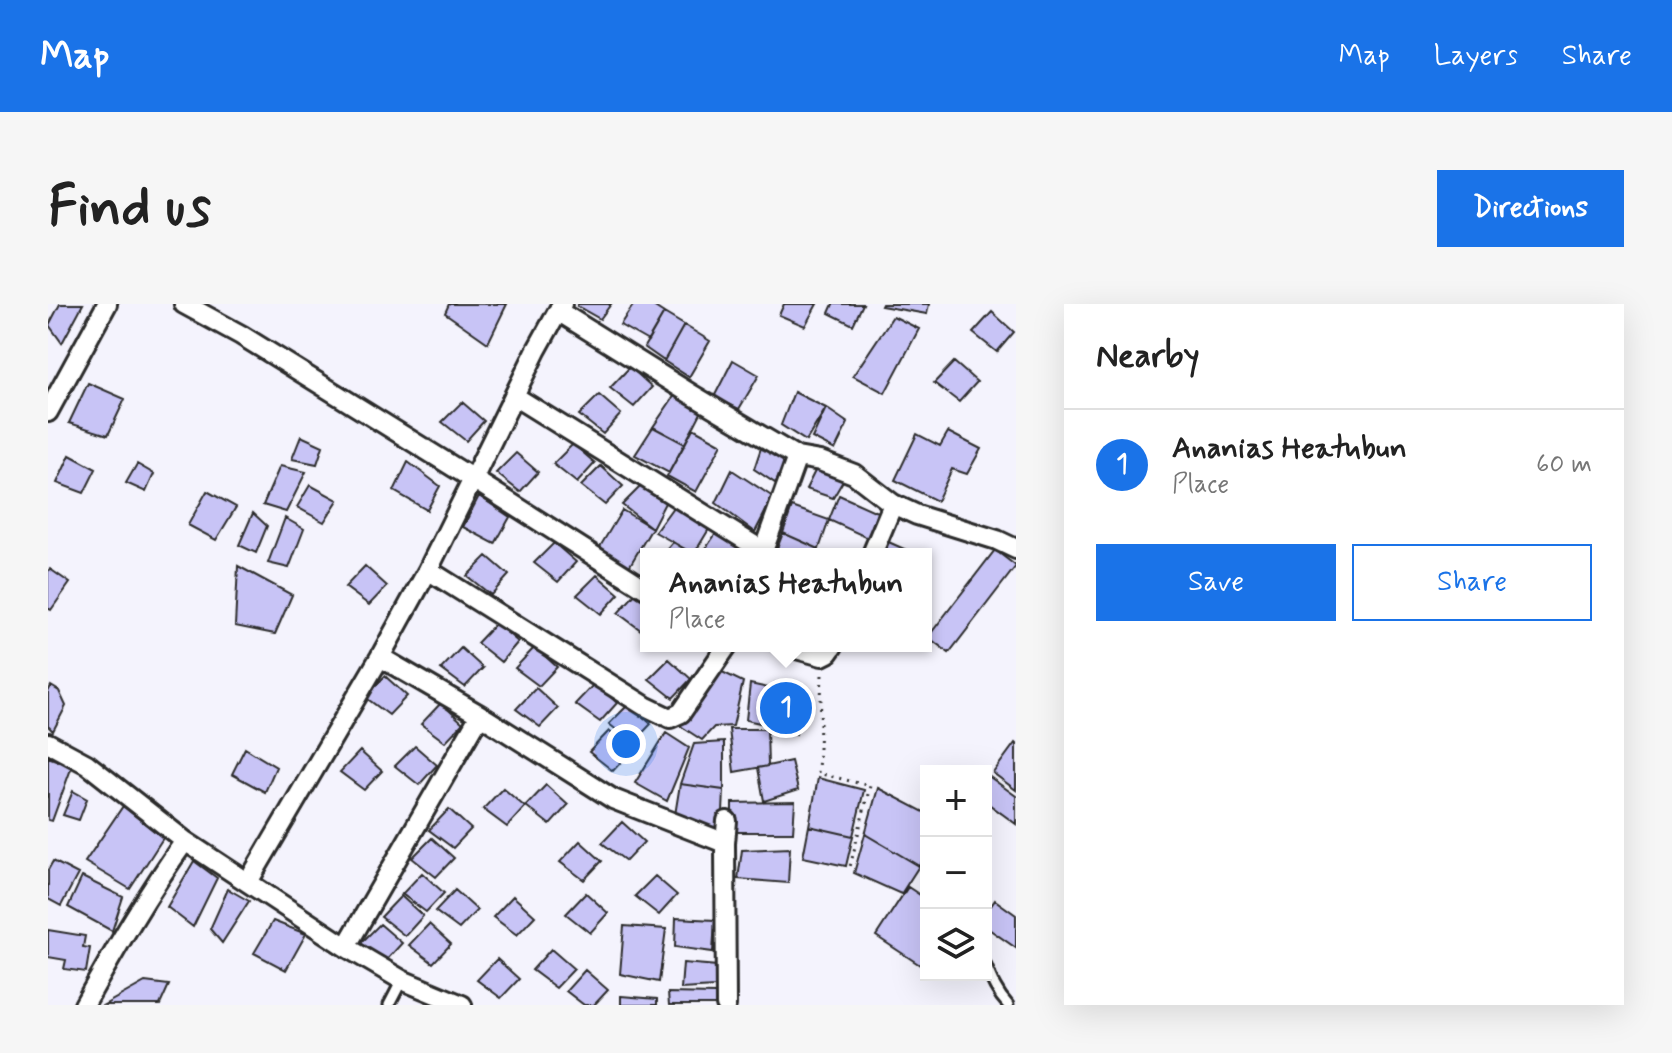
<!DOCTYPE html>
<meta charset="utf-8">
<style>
body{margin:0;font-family:Mynerve,sans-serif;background:#f6f6f6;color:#222}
.controls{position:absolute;right:24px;bottom:24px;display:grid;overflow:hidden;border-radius:0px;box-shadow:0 8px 32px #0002}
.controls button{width:72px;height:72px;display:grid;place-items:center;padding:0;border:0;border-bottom:2px solid #e0e0e0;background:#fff;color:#222;font:40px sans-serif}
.you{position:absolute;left:578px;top:440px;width:28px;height:28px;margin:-20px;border:6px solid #fff;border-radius:50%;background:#1a73e8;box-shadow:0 0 0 12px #1a73e833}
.badge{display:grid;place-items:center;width:52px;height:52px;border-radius:50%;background:#1a73e8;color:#fff;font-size:26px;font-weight:700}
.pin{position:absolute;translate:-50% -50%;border:4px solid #fff;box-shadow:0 2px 8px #0006}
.popup{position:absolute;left:592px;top:244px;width:292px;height:104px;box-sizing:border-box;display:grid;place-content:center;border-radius:0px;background:#fff;filter:drop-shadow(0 2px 6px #0005);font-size:26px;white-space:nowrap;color:#767676}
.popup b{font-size:30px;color:#222}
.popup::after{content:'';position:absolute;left:50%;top:100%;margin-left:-16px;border:16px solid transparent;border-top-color:#fff}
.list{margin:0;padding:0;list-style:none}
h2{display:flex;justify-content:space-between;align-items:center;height:104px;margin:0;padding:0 32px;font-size:34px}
h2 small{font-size:26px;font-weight:400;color:#767676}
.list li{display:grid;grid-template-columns:52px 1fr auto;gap:24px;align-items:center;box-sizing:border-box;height:112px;padding:0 32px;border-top:2px solid #e0e0e0}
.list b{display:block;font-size:30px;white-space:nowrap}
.list p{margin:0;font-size:26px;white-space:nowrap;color:#767676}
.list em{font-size:26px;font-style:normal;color:#767676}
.actions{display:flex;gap:16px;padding:24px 32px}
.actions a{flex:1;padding:18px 0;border:2px solid #1a73e8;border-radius:0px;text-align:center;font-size:28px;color:#1a73e8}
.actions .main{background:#1a73e8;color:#fff}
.icon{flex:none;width:44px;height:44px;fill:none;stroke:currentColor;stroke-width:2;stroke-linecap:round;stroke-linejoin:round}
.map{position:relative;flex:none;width:968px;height:701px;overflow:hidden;border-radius:0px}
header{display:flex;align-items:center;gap:48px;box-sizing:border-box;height:112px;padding:0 40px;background:#1a73e8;color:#fff}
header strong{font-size:38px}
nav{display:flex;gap:44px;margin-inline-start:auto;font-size:28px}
.intro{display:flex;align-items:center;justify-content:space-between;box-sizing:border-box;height:192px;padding:0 48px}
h1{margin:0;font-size:56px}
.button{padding:20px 36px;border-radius:0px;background:#1a73e8;color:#fff;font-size:28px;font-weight:700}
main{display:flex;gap:48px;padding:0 48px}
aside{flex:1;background:#fff;border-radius:0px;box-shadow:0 8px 32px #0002}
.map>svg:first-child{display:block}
.building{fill:#c8c4f6;stroke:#2b2b2b;stroke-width:2}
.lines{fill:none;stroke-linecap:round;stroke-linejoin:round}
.lane-casing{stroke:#2b2b2b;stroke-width:15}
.street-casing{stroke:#2b2b2b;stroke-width:24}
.path{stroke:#2b2b2b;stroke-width:3;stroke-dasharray:2 6;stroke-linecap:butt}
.lane{stroke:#fff;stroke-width:9}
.street{stroke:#fff;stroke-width:18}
</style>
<header>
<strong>Map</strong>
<nav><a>Map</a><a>Layers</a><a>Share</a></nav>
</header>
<div class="intro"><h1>Find us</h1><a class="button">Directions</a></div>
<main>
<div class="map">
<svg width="968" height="701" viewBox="0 0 968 701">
<rect width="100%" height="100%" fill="#f4f3fd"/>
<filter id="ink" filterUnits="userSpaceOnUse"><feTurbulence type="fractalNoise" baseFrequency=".0125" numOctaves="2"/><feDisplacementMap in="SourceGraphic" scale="16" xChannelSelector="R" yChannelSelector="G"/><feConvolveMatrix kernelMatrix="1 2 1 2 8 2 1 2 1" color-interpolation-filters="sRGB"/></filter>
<g filter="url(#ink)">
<!-- building -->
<path class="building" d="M12,0H35L14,39L1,21Z
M401,0H459L440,39L397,9Z
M530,0H563L552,15L529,2Z
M586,0H602L616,9L600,37L572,21Z
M736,0H769L757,22L731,11Z
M785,0H815L805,21L781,9Z
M834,0H881L879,10L833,2Z
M944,8L966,28L949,48L925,29Z
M616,9L636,21L616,57L596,43Z
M845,12L871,25L837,89L805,72Z
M636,21L662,37L641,73L616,57Z
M685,56L711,71L691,105L666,93Z
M906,58L929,78L911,98L886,79Z
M582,63L604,83L586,103L562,84Z
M40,79L77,95L60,131L21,119Z
M629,88L656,103L637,140L605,123Z
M746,88L778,104L758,137L733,121Z
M551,91L573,110L555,130L531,111Z
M414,98L436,117L418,137L394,118Z
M778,104L800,119L787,146L764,134Z
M605,123L637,140L621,169L587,151Z
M645,124L674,140L648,188L619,172Z
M900,128L933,145L919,170L904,165L889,197L847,176L869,130L892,142Z
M253,132L275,142L269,160L244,155Z
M525,140L547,159L529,179L505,160Z
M714,141L743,155L727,179L706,165Z
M468,149L490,168L472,188L448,169Z
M22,151L48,165L36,189L9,179Z
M360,158L392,182L379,206L346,187Z
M771,159L799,170L785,194L758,185Z
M89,160L106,170L98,188L78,179Z
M232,162L258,168L238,208L215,201Z
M553,162L575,182L557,201L533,182Z
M684,166L725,193L707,228L668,199Z
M262,181L290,196L276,218L249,203Z
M594,181L620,193L604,224L574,201Z
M159,187L188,203L168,236L140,221Z
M791,191L829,208L820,234L781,216Z
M431,192L462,213L447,240L415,223Z
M628,199L664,220L646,250L607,228Z
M744,203L781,216L771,245L735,229Z
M574,206L604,224L581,263L550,246Z
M205,209L219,222L208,249L191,241Z
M237,214L256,225L241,264L220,259Z
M671,225L701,243L698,250H654Z
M735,229L771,245L769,250H727Z
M836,236L863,248L862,250H830Z
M625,238L644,250H615Z
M506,239L528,258L510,278L486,259Z
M947,246L968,262L901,349L880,333Z
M439,252L461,271L443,291L419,272Z
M190,262L244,291L227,330L187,322Z
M317,262L339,282L321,301L297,283Z
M2,265L22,279L3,306L0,304V267Z
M549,271L571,290L553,310L529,291Z
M589,288L598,296V323L594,327L570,309Z
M448,319L470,338L453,358L429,339Z
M487,343L509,363L491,382L467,364Z
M413,344L435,364L417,383L393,365Z
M621,355L643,375L625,394L601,375Z
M668,365L695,378L685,422L666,423L654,436L631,421Z
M337,372L359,392L341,411L317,393Z
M547,379L569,399L552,418L527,400Z
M727,379L754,385L748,430L723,423Z
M702,380L725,385L721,421L698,416Z
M3,382L11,387L18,402L5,427L0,422V388Z
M488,384L510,404L492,423L468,405Z
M393,399L415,419L397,438L373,420Z
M581,400L603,420L585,439L561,420Z
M681,425H719L720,462L686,468Z
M561,427L583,447L565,467L541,448Z
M618,429L641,444L619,497L587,479Z
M676,438V486L632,480L646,440Z
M967,439L968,440V486L945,469Z
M367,442L389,461L371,481L347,462Z
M197,444L228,463L217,488L184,470Z
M312,447L334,467L316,486L292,468Z
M0,453L24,462L4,517L0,516Z
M743,457L750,486L716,497L710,464Z
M939,471L968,492V520L938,498Z
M770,474L816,486L805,532L761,522Z
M632,480L676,486L674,531L626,517Z
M498,481L520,501L502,521L478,502Z
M455,484L477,503L459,523L435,505Z
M830,484L878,509V552L871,562L817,530Z
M25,487L39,495L31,516L15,511Z
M747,498L745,528H684V499Z
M75,502L115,534L82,585L37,558Z
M401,505L423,525L405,544L381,526Z
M574,518L596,538L578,557L554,539Z
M761,522L805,532L798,562L755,553Z
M817,530L871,562L853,590L806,569Z
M384,534L406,554L388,573L364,554Z
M532,537L554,557L536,576L512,558Z
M742,544L740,579L690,575L694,546Z
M5,557L30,570L13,602L0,595V566Z
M146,557L169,574L145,623L119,603Z
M374,569L396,589L378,608L354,590Z
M607,572L629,591L611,611L587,592Z
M34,573L75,593L64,627L20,603Z
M860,583L878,595V665L828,632Z
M180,585L201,597L174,639L162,625Z
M407,586L429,606L411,625L387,607Z
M538,589L560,609L542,629L518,610Z
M353,592L375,612L357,632L333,613Z
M465,592L487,612L469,631L445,613Z
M947,596L968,611V644L938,623V609Z
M628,614L667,616L665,648L627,643Z
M225,617L258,630L238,666L206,649Z
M332,620L354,639L336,659L312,640Z
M381,620L403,640L385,659L361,641Z
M576,622L618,625L611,678L572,670Z
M0,626L37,632L35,643L42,644L38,668L16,665L18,656L0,653Z
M503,645L526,665L508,684L484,666Z
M449,655L471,675L453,694L429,676Z
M635,659L669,662L667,683L633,685Z
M537,666L560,686L546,701H536L518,687Z
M97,678L121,681L112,701H56Z
M620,689L667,690V701H621Z
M573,692L609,695V701H573Z"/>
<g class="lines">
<!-- lane casing -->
<g class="lane-casing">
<path id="lane" d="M938,662C944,677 949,689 960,701
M341,701L354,676"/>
</g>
<!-- street casing -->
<g class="street-casing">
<path id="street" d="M136,0L193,31L425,175L380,266L332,353L200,578
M514,0L488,47L425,175L598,285
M510,7L643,90L749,153L772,157L806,170L845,200L869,211L949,236L968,245
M466,92L715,247
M0,108L59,0
M714,250L749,153
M824,250L845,200
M380,266L597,402L622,414L633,409L679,342
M737,342L774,352L780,349L785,342
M332,353L432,411L565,495L677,539
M0,439L39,460L137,537
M298,643L432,411
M36,701C68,644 99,590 137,537L298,643L354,676L414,701
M678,701L677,539L679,517"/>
</g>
<!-- path -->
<path class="path" d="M774,371L770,469L822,482L801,567"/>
<!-- lane -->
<use href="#lane" class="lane"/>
<!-- street -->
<use href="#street" class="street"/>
</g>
</g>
</svg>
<div class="controls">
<button>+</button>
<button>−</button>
<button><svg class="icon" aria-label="layers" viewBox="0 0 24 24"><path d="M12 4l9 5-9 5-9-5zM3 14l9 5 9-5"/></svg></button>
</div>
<div class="you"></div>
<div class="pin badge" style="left:738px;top:404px">1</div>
<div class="popup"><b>Ananias Heatubun</b>Place</div>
</div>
<aside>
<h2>Nearby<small></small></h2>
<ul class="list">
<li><span class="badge">1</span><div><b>Ananias Heatubun</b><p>Place</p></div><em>60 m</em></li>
</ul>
<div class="actions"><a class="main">Save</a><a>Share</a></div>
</aside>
</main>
